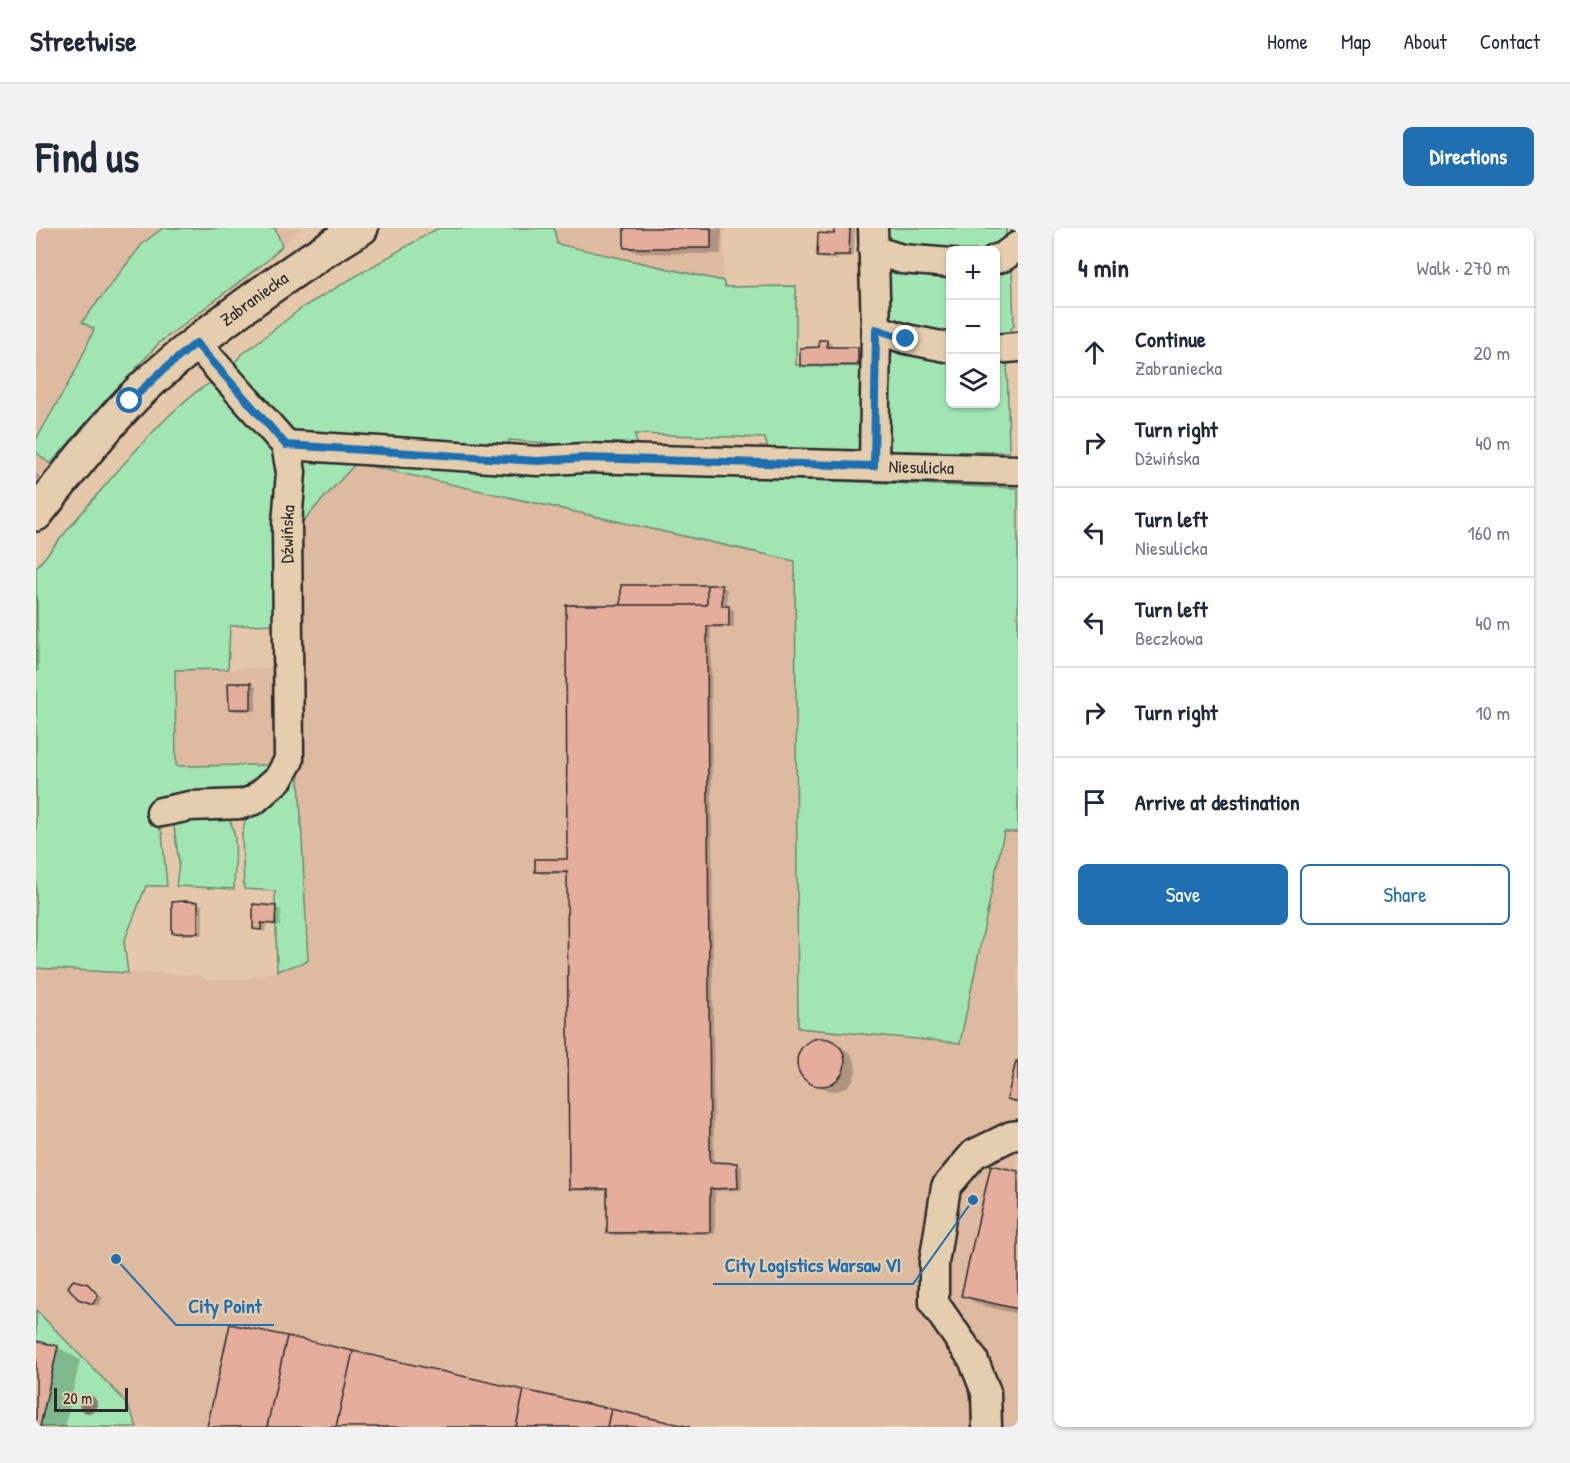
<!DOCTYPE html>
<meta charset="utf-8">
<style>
body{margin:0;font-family:"Patrick Hand",sans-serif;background:#f2f2f3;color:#1f2937}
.controls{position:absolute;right:18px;top:18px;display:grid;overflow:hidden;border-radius:9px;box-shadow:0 2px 4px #0004}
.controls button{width:54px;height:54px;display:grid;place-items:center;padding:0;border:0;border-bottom:2px solid #e0e1e3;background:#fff;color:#1f2937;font:30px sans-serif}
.scale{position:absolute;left:18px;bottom:15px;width:74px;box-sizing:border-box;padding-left:6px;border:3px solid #2b2b2b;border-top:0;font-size:16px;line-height:21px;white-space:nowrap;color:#2b2b2b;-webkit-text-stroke:4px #e4cead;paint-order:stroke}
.stop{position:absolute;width:18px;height:18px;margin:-14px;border:4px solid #1f6fb2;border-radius:50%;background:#fff}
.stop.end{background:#1f6fb2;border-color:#fff;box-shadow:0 2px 6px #0008}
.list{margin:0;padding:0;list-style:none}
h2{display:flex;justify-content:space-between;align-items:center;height:78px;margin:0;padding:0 24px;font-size:26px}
h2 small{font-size:20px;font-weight:400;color:#747a83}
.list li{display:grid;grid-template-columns:39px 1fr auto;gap:18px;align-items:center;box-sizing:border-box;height:90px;padding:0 24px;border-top:2px solid #e0e1e3}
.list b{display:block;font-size:22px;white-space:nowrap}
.list p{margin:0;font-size:20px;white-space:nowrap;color:#747a83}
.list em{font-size:20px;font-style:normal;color:#747a83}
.actions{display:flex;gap:12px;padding:18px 24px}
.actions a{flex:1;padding:14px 0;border:2px solid #1f6fb2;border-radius:9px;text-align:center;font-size:21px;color:#1f6fb2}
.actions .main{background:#1f6fb2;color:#fff}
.icon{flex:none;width:33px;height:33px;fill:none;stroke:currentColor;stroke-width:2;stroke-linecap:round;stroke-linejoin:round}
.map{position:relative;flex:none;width:982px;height:1199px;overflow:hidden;border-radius:9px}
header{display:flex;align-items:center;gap:36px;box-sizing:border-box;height:84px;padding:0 30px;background:#fff;border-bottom:2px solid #e0e1e3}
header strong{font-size:28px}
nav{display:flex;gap:33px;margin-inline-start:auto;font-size:21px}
.intro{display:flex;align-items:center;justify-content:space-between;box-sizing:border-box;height:144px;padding:0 36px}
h1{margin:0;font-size:42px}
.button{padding:15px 27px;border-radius:9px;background:#1f6fb2;color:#fff;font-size:21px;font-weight:700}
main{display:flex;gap:36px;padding:0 36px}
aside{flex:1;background:#fff;border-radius:9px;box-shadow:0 2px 4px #0004}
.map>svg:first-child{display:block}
.built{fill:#debaa1}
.green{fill:#a1e6b2;stroke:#66886e;stroke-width:1.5}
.shadow{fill:#0003}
.building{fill:#e4ad9c;stroke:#2b2b2b;stroke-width:1.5}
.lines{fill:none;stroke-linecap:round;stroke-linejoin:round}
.minor-casing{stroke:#2b2b2b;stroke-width:33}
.major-casing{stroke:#2b2b2b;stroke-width:38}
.minor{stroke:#e4cead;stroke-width:28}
.major{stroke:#e4cead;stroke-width:33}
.tree{fill:#857c6b}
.route{stroke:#1f6fb2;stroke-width:8}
.labels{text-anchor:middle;stroke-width:5;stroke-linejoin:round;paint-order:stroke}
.street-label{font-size:18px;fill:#2b2b2b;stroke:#e4cead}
.leader{fill:none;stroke:#1f6fb2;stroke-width:2}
.callout-dot{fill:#1f6fb2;stroke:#e4cead;stroke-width:2}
.callout-label{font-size:20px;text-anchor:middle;font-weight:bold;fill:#1f6fb2;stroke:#e4cead;stroke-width:5;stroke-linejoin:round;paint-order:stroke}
</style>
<header>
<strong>Streetwise</strong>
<nav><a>Home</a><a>Map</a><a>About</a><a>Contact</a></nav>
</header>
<div class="intro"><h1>Find us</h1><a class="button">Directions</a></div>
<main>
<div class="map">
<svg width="982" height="1199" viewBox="0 0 982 1199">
<rect width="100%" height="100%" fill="#e5c8aa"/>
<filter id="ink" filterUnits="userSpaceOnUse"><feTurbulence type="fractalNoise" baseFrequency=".0167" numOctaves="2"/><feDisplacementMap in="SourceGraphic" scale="12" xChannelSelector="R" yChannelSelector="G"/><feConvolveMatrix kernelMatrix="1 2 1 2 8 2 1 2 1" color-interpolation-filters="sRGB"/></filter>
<g filter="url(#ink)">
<!-- built -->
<path class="built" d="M0,0H265L232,32L123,115L0,252Z
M518,0H689L687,53L521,16Z
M320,235L759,333L762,799L924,815L968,603L982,604V1199H0V740L162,747L175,753L209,751L251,741L262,530L266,294Z
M239,440L240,537L140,539L139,442Z"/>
<!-- green -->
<path class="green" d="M127,0H239L246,18L232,32L123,115L14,236L0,224V212L41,140L58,101L46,94L107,15Z
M402,0H518L521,16L687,53L689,59L760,58V137L828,138L830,222L732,221L729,210L599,206L602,223L473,212V223L261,206L256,202L208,149L199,134L205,127L267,79Z
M850,0H970V13L960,22H915L850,16Z
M960,38L976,40L978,97L970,109L960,113Z
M857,39L914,45V112L863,97L851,85L850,45Z
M854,115L914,127L915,176H960V131H971L973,224L848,223L850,130Z
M179,154L233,216L246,252L244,290L246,389L244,393L238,396L194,398L192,441L139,442L140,538L239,537V494C248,503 248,512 246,524C240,565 203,564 171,569C152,571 134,574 116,575L117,589L126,605L131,658H110L88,714L92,745L0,740V340C28,307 145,159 179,154Z
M273,229L320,235L982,260V604H968L924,815L762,800L759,333L320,235L266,294L267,238Z
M262,530L272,733L241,743L239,663L208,661L206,607L209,593Z
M189,585C205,604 198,637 198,661L140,658L143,635L138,599L139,593Z
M0,1082L86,1170L95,1185L101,1199H4L22,1118L0,1113Z"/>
<!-- shadow -->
<path class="shadow" d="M590,0H686L685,26L601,25L589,19Z
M799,0H819L818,29H802V32L787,31L782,28L799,7Z
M791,113L796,116V121H821L826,124V139L770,140L765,137Z
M0,245L13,256L0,271Z
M686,358L691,361V379L698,382V400H675L678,936H701L706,939V962L679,963V1006L578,1007L573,1004V963H540L535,960L533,646H506L501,643L533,633L586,379Z
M0,367L2,368L3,443H0Z
M215,456L220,459V483H199L194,480Z
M162,675L167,678V707H142L137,704Z
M239,679L245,682L244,698L230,697L229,704L218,701Z
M786,811L807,820L815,826L819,835L820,844L817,852L811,859L802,863H794L773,853L767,848L762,833L764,826L769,818L777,813Z
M956,939L982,944V1086L944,1077L927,1068Z
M52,1057L67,1070L62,1078L43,1070Z
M0,1114L22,1119L44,1132L29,1199H0Z"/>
<!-- building -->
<path class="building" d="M588,0H675V20H588Z
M798,0H814L813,27H797V29H781L782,5L798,6Z
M783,112H791V119H822V137L764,138V120L783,119Z
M585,357H671V377H585Z
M671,357H686V378H693V398H671L674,934L701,935L702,960L674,961V1004L571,1005V961H533L531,644H499V631H531L530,377H671Z
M192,455H215V481H193Z
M149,673L162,674V705H136V674Z
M217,676L240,678L239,696L225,695V702L217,701Z
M761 834a24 24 0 1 1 48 0a24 24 0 1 1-48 0Z
M980,833H982V874L971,871Z
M955,937L982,943V1081L925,1068Z
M37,1052L52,1056L62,1067L57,1076L42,1071L32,1059Z
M194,1096L251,1108L231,1199H171Z
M251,1108L317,1123L300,1199H231Z
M0,1113L22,1118L4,1199H0Z
M317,1123L488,1162L480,1199H300Z
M488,1162L575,1181L571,1199H480Z
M575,1181L654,1199H571Z"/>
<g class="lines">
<!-- minor casing -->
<g class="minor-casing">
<g id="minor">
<path d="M837,0L840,101L838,238"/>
<path d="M837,22L866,31L915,35"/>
<path d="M960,31L967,29L982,18"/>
<path d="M840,101L870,111L915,120"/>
<path d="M960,121L982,119"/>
<path id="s1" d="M250,217L502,233L548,230L982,242"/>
<path id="s2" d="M125,584L154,578L206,576L218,572L243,550L253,532L251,296L255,244L250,217L160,115"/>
<path d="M951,1199L950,1164L937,1131L898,1075V1035L910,959L938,926L975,908L982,907"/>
</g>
</g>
<!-- major casing -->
<g class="major-casing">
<g id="major">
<path id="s3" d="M0,286C30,248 60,209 94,173C117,149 144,128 170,107C220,68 271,32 325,0"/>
</g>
</g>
<!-- minor -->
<use href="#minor" class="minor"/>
<!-- major -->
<use href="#major" class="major"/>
</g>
<!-- trees -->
<circle class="tree" cx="52" cy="1176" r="9"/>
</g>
<g class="lines" filter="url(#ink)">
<!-- route -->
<path class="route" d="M94,173L126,143L160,115L250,217L502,233L548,230L838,238L840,101L870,111"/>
</g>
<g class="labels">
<!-- street labels -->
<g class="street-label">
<text dy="6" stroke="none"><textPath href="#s3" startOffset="308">Zabraniecka</textPath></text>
<text dy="6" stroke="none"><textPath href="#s1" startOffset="636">Niesulicka</textPath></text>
<text dy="6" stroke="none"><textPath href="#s2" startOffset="374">Dźwińska</textPath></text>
</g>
</g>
<!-- callouts -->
<path class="leader" d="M937 972L877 1056H677M80 1031L140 1097H238"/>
<g class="callout-dot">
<circle cx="937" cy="972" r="6"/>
<circle cx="80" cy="1031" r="6"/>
</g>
<g class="callout-label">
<text x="777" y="1044">City Logistics Warsaw VI</text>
<text x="189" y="1085">City Point</text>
</g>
</svg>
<div class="controls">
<button>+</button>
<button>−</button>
<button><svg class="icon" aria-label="layers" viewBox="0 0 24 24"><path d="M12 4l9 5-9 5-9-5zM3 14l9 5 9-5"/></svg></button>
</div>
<div class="scale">20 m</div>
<div class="stop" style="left:94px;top:173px"></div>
<div class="stop end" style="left:870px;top:111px"></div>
</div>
<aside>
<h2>4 min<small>Walk · 270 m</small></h2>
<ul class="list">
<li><svg class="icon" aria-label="ahead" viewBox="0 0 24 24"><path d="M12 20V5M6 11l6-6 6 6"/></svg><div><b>Continue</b><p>Zabraniecka</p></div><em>20 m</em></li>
<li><svg class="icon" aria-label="right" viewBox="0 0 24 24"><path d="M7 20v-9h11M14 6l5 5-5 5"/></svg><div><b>Turn right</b><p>Dźwińska</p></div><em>40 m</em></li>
<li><svg class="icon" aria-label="left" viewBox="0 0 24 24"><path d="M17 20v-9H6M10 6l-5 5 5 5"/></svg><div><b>Turn left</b><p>Niesulicka</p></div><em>160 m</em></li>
<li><svg class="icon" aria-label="left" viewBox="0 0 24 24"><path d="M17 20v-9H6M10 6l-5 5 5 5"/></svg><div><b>Turn left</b><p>Beczkowa</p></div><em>40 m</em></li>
<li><svg class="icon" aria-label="right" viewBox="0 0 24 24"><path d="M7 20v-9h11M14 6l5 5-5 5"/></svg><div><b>Turn right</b></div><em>10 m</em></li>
<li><svg class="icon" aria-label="arrive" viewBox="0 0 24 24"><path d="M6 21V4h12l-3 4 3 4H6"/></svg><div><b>Arrive at destination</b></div></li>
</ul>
<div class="actions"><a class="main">Save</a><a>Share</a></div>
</aside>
</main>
